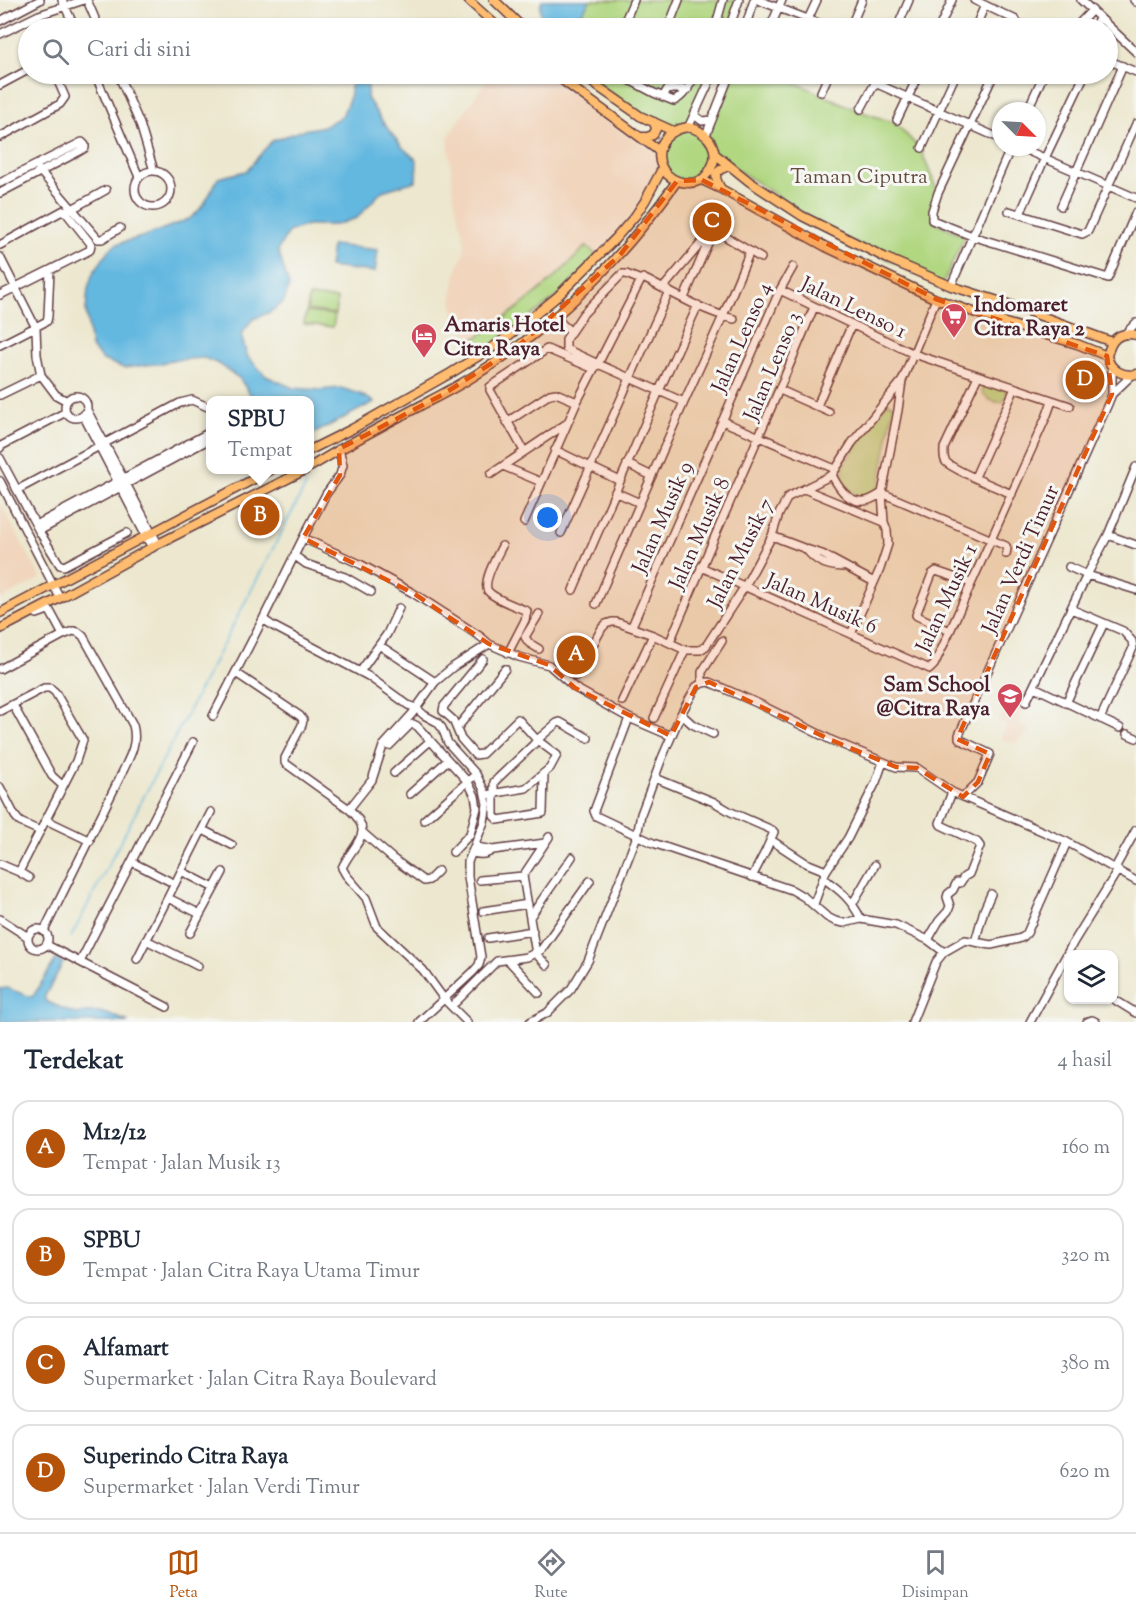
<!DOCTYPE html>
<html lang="id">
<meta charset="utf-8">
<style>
body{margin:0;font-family:"Sorts Mill Goudy",serif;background:#f6f6f7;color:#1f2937}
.controls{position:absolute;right:18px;bottom:18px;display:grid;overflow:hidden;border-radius:12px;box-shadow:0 2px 4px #0004}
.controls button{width:54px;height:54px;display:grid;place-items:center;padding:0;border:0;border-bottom:2px solid #e0e1e3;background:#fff;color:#1f2937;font:30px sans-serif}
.compass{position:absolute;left:992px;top:102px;width:54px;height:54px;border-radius:50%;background:#fff;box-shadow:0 2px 4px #0004;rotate:114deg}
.you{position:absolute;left:548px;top:518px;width:21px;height:21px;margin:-15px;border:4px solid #fff;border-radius:50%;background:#1a73e8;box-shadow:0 0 0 9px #1a73e833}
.badge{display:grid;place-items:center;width:39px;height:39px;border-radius:50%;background:#b45309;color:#fff;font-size:20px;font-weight:700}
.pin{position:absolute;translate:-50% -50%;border:3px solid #fff;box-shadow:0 2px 6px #0006}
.popup{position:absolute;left:206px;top:396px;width:108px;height:78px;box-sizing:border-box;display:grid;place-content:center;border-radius:12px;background:#fff;filter:drop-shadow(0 2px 4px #0005);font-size:20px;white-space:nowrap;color:#747a83}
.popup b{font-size:22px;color:#1f2937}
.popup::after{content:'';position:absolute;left:50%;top:100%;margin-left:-12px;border:12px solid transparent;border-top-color:#fff}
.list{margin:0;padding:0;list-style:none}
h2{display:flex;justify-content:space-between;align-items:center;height:78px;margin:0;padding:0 24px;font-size:26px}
h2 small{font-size:20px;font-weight:400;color:#747a83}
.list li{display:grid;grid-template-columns:39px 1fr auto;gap:18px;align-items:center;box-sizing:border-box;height:96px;margin:0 12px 12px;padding:0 12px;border:2px solid #e0e1e3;border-radius:18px}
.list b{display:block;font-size:22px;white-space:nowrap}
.list p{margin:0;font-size:20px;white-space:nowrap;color:#747a83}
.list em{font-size:20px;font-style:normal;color:#747a83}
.icon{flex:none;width:33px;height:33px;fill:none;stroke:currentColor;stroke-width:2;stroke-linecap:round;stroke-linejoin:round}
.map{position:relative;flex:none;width:1136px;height:1022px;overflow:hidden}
.search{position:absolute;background:#fff;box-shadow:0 2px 4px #0004;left:18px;right:18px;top:18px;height:66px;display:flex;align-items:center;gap:15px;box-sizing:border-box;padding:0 21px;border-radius:33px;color:#747a83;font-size:22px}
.sheet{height:510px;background:#fff}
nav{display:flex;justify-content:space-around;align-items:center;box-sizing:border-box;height:84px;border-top:2px solid #e0e1e3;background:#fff;font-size:16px;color:#747a83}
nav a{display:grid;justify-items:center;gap:3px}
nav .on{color:#b45309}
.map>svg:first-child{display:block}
.built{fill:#f1d5bd}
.green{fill:#b1d781;stroke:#7e7b56;stroke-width:1.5}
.water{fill:#63b8e0;stroke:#566c86;stroke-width:1.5}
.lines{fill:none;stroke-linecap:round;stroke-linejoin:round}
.stream{stroke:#63b8e0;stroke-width:1.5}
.minor-casing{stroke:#623d43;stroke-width:10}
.major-casing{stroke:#623d43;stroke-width:11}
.minor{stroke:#fff;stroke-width:7}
.major{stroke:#febc70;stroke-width:8}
.marked{fill:#e0560e;fill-opacity:0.2;stroke:#e0560e;stroke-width:4.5;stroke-dasharray:12 8;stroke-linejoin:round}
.labels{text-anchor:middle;stroke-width:6;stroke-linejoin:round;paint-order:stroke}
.park-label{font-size:21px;fill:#644d40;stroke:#f6f6f2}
.poi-label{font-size:21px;font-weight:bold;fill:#4a1f2b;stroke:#f6f6f2;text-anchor:start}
.street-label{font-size:21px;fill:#4a1f2b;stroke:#f6f6f2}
</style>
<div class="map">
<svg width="1136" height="1022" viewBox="0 0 1136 1022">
<rect width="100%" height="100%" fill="#f6f6f2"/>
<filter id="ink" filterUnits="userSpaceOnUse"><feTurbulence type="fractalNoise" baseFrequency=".0167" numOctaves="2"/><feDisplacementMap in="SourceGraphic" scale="12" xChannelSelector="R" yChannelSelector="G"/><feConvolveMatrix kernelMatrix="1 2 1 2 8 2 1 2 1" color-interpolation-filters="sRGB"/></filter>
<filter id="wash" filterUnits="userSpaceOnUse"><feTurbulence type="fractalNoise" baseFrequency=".008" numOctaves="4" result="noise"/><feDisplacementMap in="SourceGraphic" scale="24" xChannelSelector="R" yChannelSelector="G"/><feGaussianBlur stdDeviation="1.35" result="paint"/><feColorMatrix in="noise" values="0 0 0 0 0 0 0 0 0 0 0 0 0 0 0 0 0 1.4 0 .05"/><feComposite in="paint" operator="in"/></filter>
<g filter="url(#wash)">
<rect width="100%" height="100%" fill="#ece7ce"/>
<!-- built -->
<path class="built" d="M490,74H555L659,155L662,169L645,200L597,256L586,247L548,284L470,342L454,315L452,296L457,269L463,256L465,242L454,198L448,137Z
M0,503L41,578L0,600Z
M1010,696L1025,707L1018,722L1031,731L1015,743L1000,739L1007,725L998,721Z"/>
<!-- green -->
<path class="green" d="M590,0H738L728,28H573Z
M584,74H713L688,127L706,136L730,74H776L859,111L895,123L921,150L938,193L933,221L965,236L942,285L837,235L715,155L713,163L695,183L668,176L659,151L675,130L644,116Z
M586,246L597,256L558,296L478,356L470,342C512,314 552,284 586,246Z
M309,296L337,299L335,314L307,310Z
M306,312L335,315L333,327L304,324Z
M986,382L1006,389L1007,395L1003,402C994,403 987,400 982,392L983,386Z
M887,402L894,405L879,487L863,497L851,493L842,482L843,466Z"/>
<!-- water -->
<path class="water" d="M542,0H590L573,28H552C543,19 537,14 542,0Z
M352,74H369L367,98L382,121L402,147L417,160L416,181L382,191L357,218L335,225H307L288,232L278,250L289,286L284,302L270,312L253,319L241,335L247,356L266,376L293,388L320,390L341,388L360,394L374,402L315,433L310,434V400H254L240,379L219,364L204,358L171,360L162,363L124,368L103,360L91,347L86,311L88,288L93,273L110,249L117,244L145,236L189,219C204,209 210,193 218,178L246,171L272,141L303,130L325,126L342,116L349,99Z
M332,245L378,250L375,272L329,267Z
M56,959L63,963L45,996V1001L76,1014C99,1008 107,1014 129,1022H0V989L7,988L31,997L34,995Z"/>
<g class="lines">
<!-- stream -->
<path class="stream" d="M71,937L306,485"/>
</g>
</g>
<g filter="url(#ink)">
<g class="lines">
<!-- minor casing -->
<g class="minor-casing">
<path id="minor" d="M62,0L75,28
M87,0L99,28
M758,0L831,28
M974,0L1016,20L1017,22L1014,28
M1081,0L1136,52
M1134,0L1136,2
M0,21L40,0
M622,28L634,0
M668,28L679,0
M715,28L723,0
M729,28L739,0
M745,28L754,0
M770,28L782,0
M804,28L817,0
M850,28L862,0
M897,28L909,0
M939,28L952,0
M975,28L985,5
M1075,28L1092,10
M1093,28L1100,18
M0,34L39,15L84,0
M1108,60L1136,72
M95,74L139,177
M118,74L140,124L154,171
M618,74L654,93L674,101C685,96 690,84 696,74
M994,74L938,193L932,211V220L972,236L1108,278L1136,212
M782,76L784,74
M875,83L1001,139
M0,85L28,70
M821,92L829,74
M663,97L667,90L672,89H688
M861,109L875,83L878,74
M1027,111L1044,74
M694,115L702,121L712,120
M897,120L919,74
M688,128L713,74
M706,135L730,74
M0,137L60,104L65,97L55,74
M1019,147L1136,198
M922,148L956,74
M39,170L98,239H102L120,228
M135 189a18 18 0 1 1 36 0a18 18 0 1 1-36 0Z
M0,183L82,142L85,145V148L80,151L0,193
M1061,206L1123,66
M72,209L106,190
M1009,211L1082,234L1088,231L1136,124
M1020,214L1045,158L1085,74
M0,245L64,210L91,244L90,250L0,295
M0,257L36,328L37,355L41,375L56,395L67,401
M641,280L598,364L566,349V339L583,314L622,274H626L641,280L643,278C672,293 703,311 734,319
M951,286L1011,147
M663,288L708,235L713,231L721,234L761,258
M780,290L914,354L1070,406
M684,298L712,234
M556,315L562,324L570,331
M1125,334L1136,323
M0,345L47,321L48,316L50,270
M978,376L944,448C944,453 943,458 946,462C955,471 998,488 1012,494
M780,390L829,412
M1112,394L1132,375
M0,395L41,375
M65 407a11 11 0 1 1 22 0a11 11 0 1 1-22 0Z
M817,406L852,324
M87,410L158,544
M84,417L152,548
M722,421L835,469
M507,422L550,394L556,393L577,402
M0,448L1,446L66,412
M339,449L343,465L340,475L326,494L303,538L263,619L273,626L368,676L408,705L416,708L424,715L437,722L442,728L448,743L476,774L484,790L487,804L484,822L468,862V877L481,957L479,965L473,972L419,1022
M555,450L620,481
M524,451L490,390V387L547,349L594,369L598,364L684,402
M0,458L39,531L60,565L64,566L127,533
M627,464L652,476
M503,466L541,482
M491,474L566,424
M975,477L1015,388
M0,481L60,598
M804,489L884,522
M17,490L180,403L192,400L210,408
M615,492L640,503
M882,493C877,496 870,501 864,501C848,503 838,487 832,475L852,443L902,381
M882,493L1006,546L1007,549L1006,554
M524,522L577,402L594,369
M36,525L210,432
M39,531L210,439
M561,533L669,291
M1108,535L1136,545
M772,536L806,549L822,554L874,582
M303,538L360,564L413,593L481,637L489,644
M502,546C497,556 482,582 488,591C494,599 518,607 527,611L525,620L508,653
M806,549C816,562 826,566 842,567
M295,556L306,564L345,577L371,592
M701,567L930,669L934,665L950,631L1047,415L1052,401
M1069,567L1087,575L1136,590
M573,590L659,391L698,305
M596,604L684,402L723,316L750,251
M1071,609L1123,631L1132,641L1133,648L1100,719
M37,614L48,610L50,611L63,635
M539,614L525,637L529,643L539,649
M632,626L780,290L793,267
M950,631L917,616L916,615L932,574L936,571L971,583
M851,634L880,569L888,544L887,530L884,522L882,493L898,410L902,381L936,299
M670,642C716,530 768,419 814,307
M379,645L435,682
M483,659L444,706L443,711L453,720L461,739L475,755L482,754L518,719L537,740L557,755L550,768L526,788L485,795
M0,669L63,635L73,631L78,632L83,636L133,725C138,744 130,756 122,773L44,931
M360,672L387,634L399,608
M236,673L300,716L303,720L302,725L285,758V763L349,809C377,834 353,843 342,868L346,875L366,898L377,927L423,970L444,999L467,1022
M576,676L602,628L606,624L612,622H616L653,635L685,650H700L706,646L745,586L772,536L779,514L788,497L832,475
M702,683V672L722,641
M1034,687L1120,728
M622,701L653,635
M1026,702L1087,575L1108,535L1136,467
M1066,703L1104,623
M13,705L52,776L63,786
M0,711L44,688H50L55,692L83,740L76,761L19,872
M681,714L692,724L713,734
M213,716L263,619
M629,718L594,811L596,816L653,843L792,890L804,897L827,917L835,921L844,923L861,919L896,925L928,940L944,952L965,940L991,945L1018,939L1023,937L1027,933L1067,842
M654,718L685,650
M457,728L505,669
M1127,734L1136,738
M389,746L410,725L413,724L417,726L468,782L475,796L477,808L470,834L453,852
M394,773L430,741
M544,773L543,813L498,820L494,816V782L533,745L537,740L557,723L560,722L588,738
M655,778L714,802L731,812L772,830L774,832L766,850L752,877
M0,787L15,816L20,822L40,831
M410,794L448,760
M963,797L978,782L990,754L961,740L959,738V735L1108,404L1112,394V368
M349,809L372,780L383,746L412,714L435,682L453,667L489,644L519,657L549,665L575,688L629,718L671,736
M46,820L90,841
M424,820L476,774
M203,830L232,845
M363,833L392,858L424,881L429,880L438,871
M771,840L806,863L826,871
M475,846C481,849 486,848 493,850L545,843
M472,852C480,856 486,855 493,850
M132,862L175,884
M0,864L19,872L29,878
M1115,868L1136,830
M181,871L214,888
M823,878C841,891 851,899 861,919
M480,880L523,876
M168,898L200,914
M853,903L875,865
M814,904L826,871L848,838L876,782L883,762
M483,911L528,904
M530,917L572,857
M0,919L28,937
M28 939a10 10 0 1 1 20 0a10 10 0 1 1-20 0Z
M190,933L223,872
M488,938L533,931
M146,940L198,966
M928,940L939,921L948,911L950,906L947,897L948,894L953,890L957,882L960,883L964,877L969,874L980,846L977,842L941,825L940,823L952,792
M975,942L984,910L991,894
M47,945L167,1007
M137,959L211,812
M508,960L539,993
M80,962L193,742
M547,965L536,954L523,876L549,837
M1115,1000L1136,1013
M456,1002L497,961L527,957L541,950L590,881
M530,1022L547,1013L571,989L588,961L637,836L641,814L662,758L681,714L696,687L702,683L709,682L757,703L831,740L896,767L917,768L952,792L1067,842L1136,881
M912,1022L936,962L944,952
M1030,1022L1073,943L1118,870
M1087,1022L1092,1020L1096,1022"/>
</g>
<!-- major casing -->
<g class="major-casing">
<path id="major" d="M468,0L499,28
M494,0L523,28
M554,74L659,151
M580,74L640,116L673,131
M688,127C710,132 723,152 708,173C703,180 698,183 689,183C652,182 647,133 688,127Z
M641,137H647L653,135L656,129L654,122
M715,154L750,182L802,216L886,258L951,286L1011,305L1112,342
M702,180L721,189L826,247L936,299L1002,322L1077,344L1107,356
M721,189C713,175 714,171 729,166
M1136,335C1118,331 1111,340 1107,356C1110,370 1123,377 1136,374
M310,450L352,429L451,373L498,344L526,322L558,296L615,239L635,216L645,201L662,169
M310,467C345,446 381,426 418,407C437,397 455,388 474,376C554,327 623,258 677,181
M0,613L271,470
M0,629L60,598L158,544L305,470"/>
</g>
<!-- minor -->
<use href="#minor" class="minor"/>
<!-- major -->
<use href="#major" class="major"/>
</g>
</g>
<!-- marked area -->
<path class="marked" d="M702,180L936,299L1107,356L1112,394L957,739L990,754L978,782L963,797L917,768L896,767L831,740L709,682L696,687L671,736L575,688L549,665L489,644L413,593L303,538L340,475L339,449L442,395L517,347L620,255L677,181Z"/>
<!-- icons -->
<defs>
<g id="supermarket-pin" transform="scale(1.35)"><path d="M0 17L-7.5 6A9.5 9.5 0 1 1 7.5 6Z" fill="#d1495b" stroke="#f6f6f2"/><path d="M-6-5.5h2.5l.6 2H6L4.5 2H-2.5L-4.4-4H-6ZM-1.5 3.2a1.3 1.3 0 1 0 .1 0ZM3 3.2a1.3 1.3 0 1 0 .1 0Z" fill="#fff"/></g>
<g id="hotel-pin" transform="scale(1.35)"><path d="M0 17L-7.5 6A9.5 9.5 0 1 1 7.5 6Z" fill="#d1495b" stroke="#f6f6f2"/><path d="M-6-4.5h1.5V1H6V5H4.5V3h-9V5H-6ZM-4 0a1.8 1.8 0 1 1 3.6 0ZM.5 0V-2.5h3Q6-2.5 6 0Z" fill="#fff"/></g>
<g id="school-pin" transform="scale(1.35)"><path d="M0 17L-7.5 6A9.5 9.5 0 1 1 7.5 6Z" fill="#d1495b" stroke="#f6f6f2"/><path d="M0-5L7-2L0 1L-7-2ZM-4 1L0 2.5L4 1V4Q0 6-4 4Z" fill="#fff"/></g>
</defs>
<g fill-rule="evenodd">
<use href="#supermarket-pin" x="954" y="316"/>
<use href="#hotel-pin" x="424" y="336"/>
<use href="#school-pin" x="1010" y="696"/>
</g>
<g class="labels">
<!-- park labels -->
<g class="park-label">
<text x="859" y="183">Taman Ciputra</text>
</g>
<!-- poi labels -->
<g class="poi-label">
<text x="974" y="311">Indomaret<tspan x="974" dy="24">Citra Raya 2</tspan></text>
<text x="444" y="331">Amaris Hotel<tspan x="444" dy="24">Citra Raya</tspan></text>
<text x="990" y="691" text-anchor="end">Sam School<tspan x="990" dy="24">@Citra Raya</tspan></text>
</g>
<!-- street labels -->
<g class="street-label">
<text transform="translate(854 307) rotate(26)" y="7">Jalan Lenso 1</text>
<text transform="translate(741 337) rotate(-66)" y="7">Jalan Lenso 4</text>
<text transform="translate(772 366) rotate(-67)" y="7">Jalan Lenso 3</text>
<text transform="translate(662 517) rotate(-66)" y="7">Jalan Musik 9</text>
<text transform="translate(699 533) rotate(-66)" y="7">Jalan Musik 8</text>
<text transform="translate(740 553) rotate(-63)" y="7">Jalan Musik 7</text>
<text transform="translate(1020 559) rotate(-66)" y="7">Jalan Verdi Timur</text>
<text transform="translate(946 598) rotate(-65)" y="7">Jalan Musik 1</text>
<text transform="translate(822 603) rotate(24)" y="7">Jalan Musik 6</text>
</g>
</g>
</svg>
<div class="controls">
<button><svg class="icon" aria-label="layers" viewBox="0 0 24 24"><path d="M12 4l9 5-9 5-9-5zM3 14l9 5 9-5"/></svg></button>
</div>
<svg class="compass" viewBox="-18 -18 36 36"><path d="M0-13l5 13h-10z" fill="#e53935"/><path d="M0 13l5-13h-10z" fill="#747a83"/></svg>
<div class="you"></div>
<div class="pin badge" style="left:576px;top:655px">A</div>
<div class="pin badge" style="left:260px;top:516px">B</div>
<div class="popup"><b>SPBU</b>Tempat</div>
<div class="pin badge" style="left:712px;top:222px">C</div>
<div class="pin badge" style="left:1085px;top:380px">D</div>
<div class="search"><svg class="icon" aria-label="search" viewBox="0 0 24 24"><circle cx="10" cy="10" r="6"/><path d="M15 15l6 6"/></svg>Cari di sini</div>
</div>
<section class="sheet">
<h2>Terdekat<small>4 hasil</small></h2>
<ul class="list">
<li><span class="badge">A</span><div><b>M12/12</b><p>Tempat · Jalan Musik 13</p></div><em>160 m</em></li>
<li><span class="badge">B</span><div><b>SPBU</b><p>Tempat · Jalan Citra Raya Utama Timur</p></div><em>320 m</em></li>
<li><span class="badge">C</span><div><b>Alfamart</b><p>Supermarket · Jalan Citra Raya Boulevard</p></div><em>380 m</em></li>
<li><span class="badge">D</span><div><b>Superindo Citra Raya</b><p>Supermarket · Jalan Verdi Timur</p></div><em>620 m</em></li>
</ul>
</section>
<nav>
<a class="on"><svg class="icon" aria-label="map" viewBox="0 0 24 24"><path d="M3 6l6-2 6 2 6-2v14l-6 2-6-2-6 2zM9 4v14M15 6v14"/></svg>Peta</a>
<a><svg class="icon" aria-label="directions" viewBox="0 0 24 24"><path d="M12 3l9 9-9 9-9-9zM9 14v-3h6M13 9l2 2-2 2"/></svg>Rute</a>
<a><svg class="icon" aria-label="saved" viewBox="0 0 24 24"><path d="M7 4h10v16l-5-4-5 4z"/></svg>Disimpan</a>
</nav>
